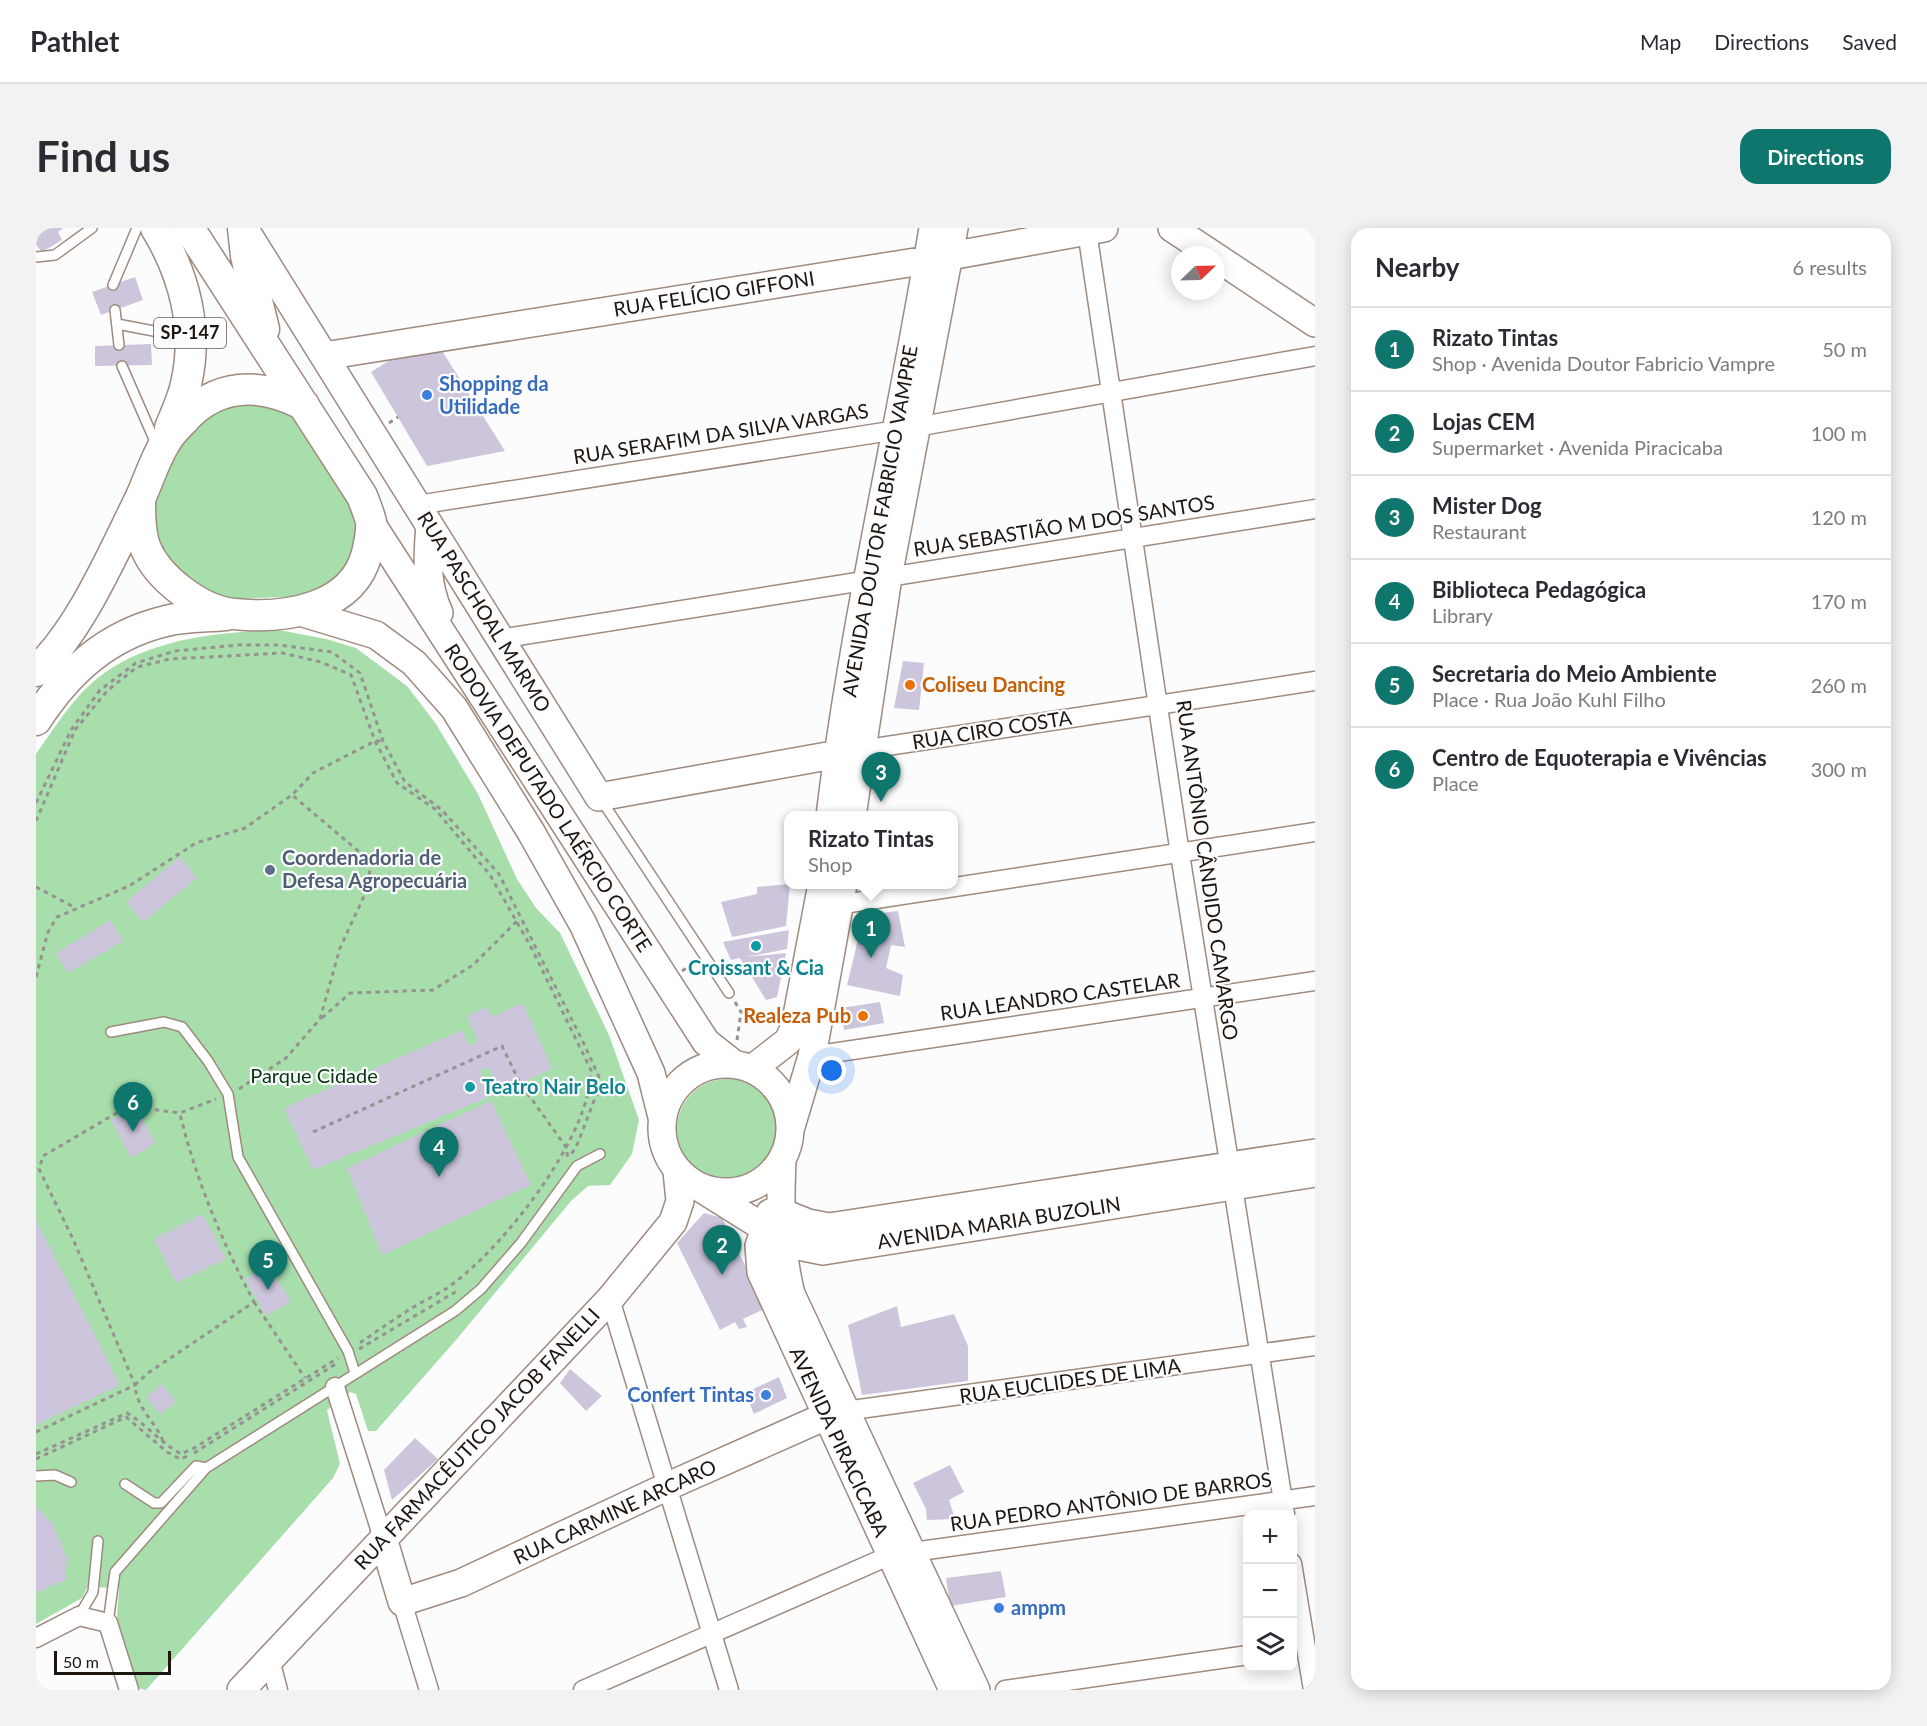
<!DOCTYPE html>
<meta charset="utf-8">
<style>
body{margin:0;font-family:Lato,sans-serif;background:#f2f2f3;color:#2b2b33}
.controls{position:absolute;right:18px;bottom:18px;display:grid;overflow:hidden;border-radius:12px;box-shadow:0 3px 15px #0003}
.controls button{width:54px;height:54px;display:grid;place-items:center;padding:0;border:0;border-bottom:2px solid #e1e1e2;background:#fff;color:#2b2b33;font:30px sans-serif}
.compass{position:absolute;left:1135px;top:18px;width:54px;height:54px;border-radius:50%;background:#fff;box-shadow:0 3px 15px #0003;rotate:67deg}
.scale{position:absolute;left:18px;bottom:15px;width:117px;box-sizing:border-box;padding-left:6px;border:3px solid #1d1510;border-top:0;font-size:16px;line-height:21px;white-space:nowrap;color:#1d1510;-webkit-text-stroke:4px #fcfcfc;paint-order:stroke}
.you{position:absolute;left:796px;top:843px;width:21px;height:21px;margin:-15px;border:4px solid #fff;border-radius:50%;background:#1a73e8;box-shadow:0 0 0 9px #1a73e833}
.badge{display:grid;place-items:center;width:39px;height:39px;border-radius:50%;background:#0f766e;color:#fff;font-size:20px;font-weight:700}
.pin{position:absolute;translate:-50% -50px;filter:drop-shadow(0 2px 3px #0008)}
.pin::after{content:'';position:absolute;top:32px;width:21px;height:18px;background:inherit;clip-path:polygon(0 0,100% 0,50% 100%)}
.popup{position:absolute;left:748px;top:583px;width:174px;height:78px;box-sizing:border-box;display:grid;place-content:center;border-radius:12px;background:#fff;filter:drop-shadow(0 2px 4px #0005);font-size:20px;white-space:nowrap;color:#7c7c81}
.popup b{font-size:22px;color:#2b2b33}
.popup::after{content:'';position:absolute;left:50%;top:100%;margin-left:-12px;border:12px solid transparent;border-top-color:#fff}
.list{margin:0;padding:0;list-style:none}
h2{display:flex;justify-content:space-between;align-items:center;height:78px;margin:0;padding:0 24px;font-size:26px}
h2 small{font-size:20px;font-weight:400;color:#7c7c81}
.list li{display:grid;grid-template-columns:39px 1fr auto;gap:18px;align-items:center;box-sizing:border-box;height:84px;padding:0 24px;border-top:2px solid #e1e1e2}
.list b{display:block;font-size:22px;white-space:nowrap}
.list p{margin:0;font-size:20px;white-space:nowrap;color:#7c7c81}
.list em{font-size:20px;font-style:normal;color:#7c7c81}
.icon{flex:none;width:33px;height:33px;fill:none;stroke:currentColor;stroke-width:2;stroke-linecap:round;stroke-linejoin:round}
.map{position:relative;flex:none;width:1279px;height:1462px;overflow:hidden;border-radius:18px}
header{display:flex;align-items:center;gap:36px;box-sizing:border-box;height:84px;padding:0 30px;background:#fff;border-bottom:2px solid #e1e1e2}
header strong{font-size:28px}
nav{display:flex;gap:33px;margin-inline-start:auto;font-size:21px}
.intro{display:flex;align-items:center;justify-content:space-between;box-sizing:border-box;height:144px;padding:0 36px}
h1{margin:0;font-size:42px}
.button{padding:15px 27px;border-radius:18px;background:#0f766e;color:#fff;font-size:21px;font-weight:700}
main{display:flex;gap:36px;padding:0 36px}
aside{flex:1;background:#fff;border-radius:18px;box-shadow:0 3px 15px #0003}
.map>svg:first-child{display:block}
.green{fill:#a7deac}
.building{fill:#cdc5db}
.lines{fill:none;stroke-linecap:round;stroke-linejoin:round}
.lane-casing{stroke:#9f8a7e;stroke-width:12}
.street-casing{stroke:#9f8a7e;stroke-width:21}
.secondary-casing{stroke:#9f8a7e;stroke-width:30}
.primary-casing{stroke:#9f8a7e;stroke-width:33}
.path{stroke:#969290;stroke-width:3;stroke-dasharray:4.5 4.5;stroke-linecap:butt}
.lane{stroke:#fff;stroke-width:9}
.street{stroke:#fff;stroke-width:18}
.secondary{stroke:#fff;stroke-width:27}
.primary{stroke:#fff;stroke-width:30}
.shop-dot{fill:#3f7fe0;stroke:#fcfcfc;stroke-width:2}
.food-dot{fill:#e8710a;stroke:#fcfcfc;stroke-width:2}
.service-dot{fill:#5c6f8a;stroke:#fcfcfc;stroke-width:2}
.culture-dot{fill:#0f9aa8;stroke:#fcfcfc;stroke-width:2}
.labels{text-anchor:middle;stroke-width:4.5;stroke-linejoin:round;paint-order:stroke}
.shield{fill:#fcfcfc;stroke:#605a57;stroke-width:1.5}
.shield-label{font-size:18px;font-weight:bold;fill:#1d1510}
.street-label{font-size:20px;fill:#1d1510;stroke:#fcfcfc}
.shop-label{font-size:20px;font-weight:bold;fill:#366cbe;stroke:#fcfcfc;text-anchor:start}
.food-label{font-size:20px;font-weight:bold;fill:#c56008;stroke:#fcfcfc;text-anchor:start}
.service-label{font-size:20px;font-weight:bold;fill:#4e5e75;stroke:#fcfcfc;text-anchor:start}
.culture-label{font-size:20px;font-weight:bold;fill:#0d838f;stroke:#fcfcfc}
.park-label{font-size:20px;fill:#043711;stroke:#fcfcfc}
</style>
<header>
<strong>Pathlet</strong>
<nav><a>Map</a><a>Directions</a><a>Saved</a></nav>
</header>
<div class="intro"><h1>Find us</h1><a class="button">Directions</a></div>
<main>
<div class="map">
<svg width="1279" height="1462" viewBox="0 0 1279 1462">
<rect width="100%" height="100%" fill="#fcfcfc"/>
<!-- green -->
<path class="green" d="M204,168L259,186L321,288L320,330L280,368L192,371L170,368L128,338L115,295L119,265L162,186Z
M243,402L290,411L320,420L371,458L400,496L442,566L481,651L500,680L524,705L573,807L603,892L596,926L574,957L552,958L535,973L420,1112L340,1203H332L320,1166L314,1164L291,1182L304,1236L297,1250L110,1462L102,1460L81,1389L83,1361L52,1358L46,1370L0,1396V526C20,498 39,466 67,446C117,410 184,404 243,402Z
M641 901a50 50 0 1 1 100 0a50 50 0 1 1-100 0Z"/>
<!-- building -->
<path class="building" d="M0,0H27L22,4L26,12L6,24L0,17Z
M99,49L107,72L65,87L56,64Z
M115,116L116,137L59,138V118Z
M403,118L469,223L391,238L335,144L367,124Z
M867,433L888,435L883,482L858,480Z
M144,629L161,650L107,694L90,674Z
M754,656L750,698L696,709L685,674L721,666V659Z
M862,683L869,719L855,717L850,740L867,747L864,768L811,757L828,687Z
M75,692L87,713L32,745L20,725Z
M753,702L751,721L710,729L750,725L741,769L730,772L704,730L695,732L687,714Z
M844,774L848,795L808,802L805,780Z
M487,775L516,841L464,864L453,839L444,843L455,868L277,942L248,880L426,802L433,818L442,813L431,788L451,779L456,789Z
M455,873L495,957L346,1027L311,940Z
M100,879L119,915L95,930L75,892Z
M668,985L686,990L730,1080L707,1091L711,1099L703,1101L699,1094L684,1102L641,1015Z
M167,986L190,1031L140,1055L118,1011Z
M0,992L84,1157L0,1197Z
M233,1037L255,1074L230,1088L209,1051Z
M861,1078L865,1099L918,1086L932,1118V1153L826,1167L812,1097Z
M534,1141L566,1168L550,1183L524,1155Z
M743,1149L751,1170L718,1186L709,1165Z
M126,1156L140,1174L124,1186L110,1169Z
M379,1210L402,1231L356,1272L348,1242Z
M914,1237L928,1264L913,1272L919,1291L891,1292L890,1281L877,1255Z
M0,1279L17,1296L31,1330L29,1352L0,1365Z
M965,1343L970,1369L914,1378L910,1350Z"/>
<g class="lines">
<!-- lane casing -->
<g class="lane-casing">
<path id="lane" d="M0,29L19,27L56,0
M77,57L101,0
M79,82L83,117
M81,96L149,109
M86,138L121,218
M566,573L693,765
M75,804L128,794L146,799L172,833L192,866L202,929L312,1123L319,1145
M0,1248L19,1247L35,1254
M89,1256L118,1275H125L160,1238L170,1240
M43,1388L57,1364L62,1313
M72,1395L79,1344L170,1240L419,1083L445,1061L485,1015L541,938L564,926"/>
</g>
<!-- street casing -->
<g class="street-casing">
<path id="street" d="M1051,3L1144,626L1249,1286
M381,277L880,199L1279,128
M464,411L1279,281
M825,522L1279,453
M794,678L1279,604
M776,828L1279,753
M574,1071L693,1462
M299,1159L347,1310
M809,1183L1279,1118
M1256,1335L1277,1462
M366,1374L393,1462
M0,1410L43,1388L72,1395L93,1462
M234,1432L242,1462
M547,1462L855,1327L1279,1268
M969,1462L1212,1427"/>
</g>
<!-- secondary casing -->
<g class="secondary-casing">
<path id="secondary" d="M208,0L563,569L825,522
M1136,0L1177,27
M1180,29L1279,95
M288,128L892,32L1068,0
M335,295L670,814L698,836
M394,298C391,330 390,356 403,385
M264,384L340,407L378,435L418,480L495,604L547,696L615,845L626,889
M794,588C818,390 865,196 897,0
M816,588L852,349L918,0
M626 900a64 64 0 1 1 128 0a64 64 0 1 1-128 0Z
M716,841L752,813L759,798L786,656
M754,902L776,828L807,656
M746,933C744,977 744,1023 755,1066L940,1462
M663,959L727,999L747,1015L787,1023L1279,945
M734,985L723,1018L725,1044L917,1462
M747,985L772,995L793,999L1279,925
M347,1310L366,1374L425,1355L630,1259L790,1188L809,1183
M205,1462L574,1071L637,994L644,973L641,943"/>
</g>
<!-- primary casing -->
<g class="primary-casing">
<path id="primary" d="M120,0C148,46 163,101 150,156C147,171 140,185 134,200
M207,0L210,28L228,101
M104,271C104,287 104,306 110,321C123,351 165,383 198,386C247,391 317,382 331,325C333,316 336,304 335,294C333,285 329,276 326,268L153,0
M0,443C44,403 76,327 103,273C112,254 118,233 129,215C133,207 140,200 146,194C180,154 224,154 268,177
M0,492C32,443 71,407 130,393C149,388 170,389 190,387"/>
</g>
<!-- path -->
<path class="path" d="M353,195L362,189
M0,575L35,502L64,462L100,435L139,423L202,417H243L296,424L324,445L347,513L369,554L406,582L463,646L548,816L563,849L561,865L541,917L534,928
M0,593L39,502L71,463L101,439L134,431L246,425L285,434L315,447L339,513L361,555L399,581L454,647L495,719L555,842C555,907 470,1016 419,1054C406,1065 390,1071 376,1080C358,1091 340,1104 322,1116
M0,659L38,679
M646,743L658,735
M0,749L12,704L21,689L93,658L160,615L209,600L256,567L277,545L339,513H347
M699,774L705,784L740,793
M286,790L314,765L397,762L437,737L481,693
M701,812L705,784
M203,861L250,830L284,791L304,720L330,664L334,642L327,627L256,567
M277,904L466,818L484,855L530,919L532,931
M218,1074L269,1150
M323,1121L421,1063
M0,1204L99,1157L37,1011L3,941L7,928L91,879L106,876L121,882L144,885L180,871
M127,1213C118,1191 101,1182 99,1157L112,1145L218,1074C186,1014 160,952 144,886
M158,1225L303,1134
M0,1226L91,1185C111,1197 125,1215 145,1226L158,1220L302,1130
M0,1231L90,1189L131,1224L144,1231L152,1228"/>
<!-- lane -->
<use href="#lane" class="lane"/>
<!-- street -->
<use href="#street" class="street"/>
<!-- secondary -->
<use href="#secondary" class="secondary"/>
<!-- primary -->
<use href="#primary" class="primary"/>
</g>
<!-- markers -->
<g class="shop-dot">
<circle cx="391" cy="167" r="6"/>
<circle cx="730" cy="1167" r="6"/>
<circle cx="963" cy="1380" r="6"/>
</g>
<g class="food-dot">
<circle cx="874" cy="457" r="6"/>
<circle cx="827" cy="788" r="6"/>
</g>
<circle class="service-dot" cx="234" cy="642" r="6"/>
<g class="culture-dot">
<circle cx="720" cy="718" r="6"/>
<circle cx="434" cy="859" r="6"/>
</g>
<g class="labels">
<!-- shield labels -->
<rect class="shield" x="118" y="90" width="72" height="30" rx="4.5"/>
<g class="shield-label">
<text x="154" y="111">SP-147</text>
</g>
<!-- street labels -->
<g class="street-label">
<text transform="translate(678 66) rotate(-9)" y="7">RUA FELÍCIO GIFFONI</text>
<text transform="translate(685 206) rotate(-9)" y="7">RUA SERAFIM DA SILVA VARGAS</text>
<text transform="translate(844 293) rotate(-80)" y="7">AVENIDA DOUTOR FABRICIO VAMPRE</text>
<text transform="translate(1028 298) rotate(-9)" y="7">RUA SEBASTIÃO M DOS SANTOS</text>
<text transform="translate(448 384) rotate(58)" y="7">RUA PASCHOAL MARMO</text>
<text transform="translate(956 502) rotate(-9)" y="7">RUA CIRO COSTA</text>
<text transform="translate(512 570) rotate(57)" y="7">RODOVIA DEPUTADO LAÉRCIO CORTE</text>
<text transform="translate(1171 642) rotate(82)" y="7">RUA ANTÔNIO CÂNDIDO CAMARGO</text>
<text transform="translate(1024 769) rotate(-8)" y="7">RUA LEANDRO CASTELAR</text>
<text transform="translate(963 995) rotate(-9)" y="7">AVENIDA MARIA BUZOLIN</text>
<text transform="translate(1034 1153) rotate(-8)" y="7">RUA EUCLIDES DE LIMA</text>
<text transform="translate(441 1211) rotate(-47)" y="7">RUA FARMACÊUTICO JACOB FANELLI</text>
<text transform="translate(803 1214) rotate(65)" y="7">AVENIDA PIRACICABA</text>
<text transform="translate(1075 1274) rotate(-8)" y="7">RUA PEDRO ANTÔNIO DE BARROS</text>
<text transform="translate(579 1284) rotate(-25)" y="7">RUA CARMINE ARCARO</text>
</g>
<!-- shop labels -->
<g class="shop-label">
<text x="403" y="163">Shopping da<tspan x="403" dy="23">Utilidade</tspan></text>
<text x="718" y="1174" text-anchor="end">Confert Tintas</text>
<text x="975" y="1387">ampm</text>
</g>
<!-- food labels -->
<g class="food-label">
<text x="886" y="464">Coliseu Dancing</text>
<text x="815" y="795" text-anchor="end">Realeza Pub</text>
</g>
<!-- service labels -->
<g class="service-label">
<text x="246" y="637">Coordenadoria de<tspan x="246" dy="23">Defesa Agropecuária</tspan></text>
</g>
<!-- culture labels -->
<g class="culture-label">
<text x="720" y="747">Croissant &amp; Cia</text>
<text x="446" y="866" text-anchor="start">Teatro Nair Belo</text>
</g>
<!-- park labels -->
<g class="park-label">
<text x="278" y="855">Parque Cidade</text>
</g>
</g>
</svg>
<div class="controls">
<button>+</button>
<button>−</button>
<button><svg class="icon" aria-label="layers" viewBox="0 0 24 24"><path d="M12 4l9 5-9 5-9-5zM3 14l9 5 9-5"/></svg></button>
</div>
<svg class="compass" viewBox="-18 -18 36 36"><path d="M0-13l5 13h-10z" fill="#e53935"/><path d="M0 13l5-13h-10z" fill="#7c7c81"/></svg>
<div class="scale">50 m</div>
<div class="you"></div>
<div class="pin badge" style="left:835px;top:730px">1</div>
<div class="popup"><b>Rizato Tintas</b>Shop</div>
<div class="pin badge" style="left:686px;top:1047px">2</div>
<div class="pin badge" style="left:845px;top:574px">3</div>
<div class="pin badge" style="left:403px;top:949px">4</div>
<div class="pin badge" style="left:232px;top:1062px">5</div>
<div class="pin badge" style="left:97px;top:904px">6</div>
</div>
<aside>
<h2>Nearby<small>6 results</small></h2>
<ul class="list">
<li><span class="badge">1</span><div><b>Rizato Tintas</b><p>Shop · Avenida Doutor Fabricio Vampre</p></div><em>50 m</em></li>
<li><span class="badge">2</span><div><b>Lojas CEM</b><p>Supermarket · Avenida Piracicaba</p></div><em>100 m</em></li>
<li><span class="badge">3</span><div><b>Mister Dog</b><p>Restaurant</p></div><em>120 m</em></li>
<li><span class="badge">4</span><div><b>Biblioteca Pedagógica</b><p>Library</p></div><em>170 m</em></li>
<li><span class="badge">5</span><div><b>Secretaria do Meio Ambiente</b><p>Place · Rua João Kuhl Filho</p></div><em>260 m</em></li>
<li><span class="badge">6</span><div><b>Centro de Equoterapia e Vivências</b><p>Place</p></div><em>300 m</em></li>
</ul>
</aside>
</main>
